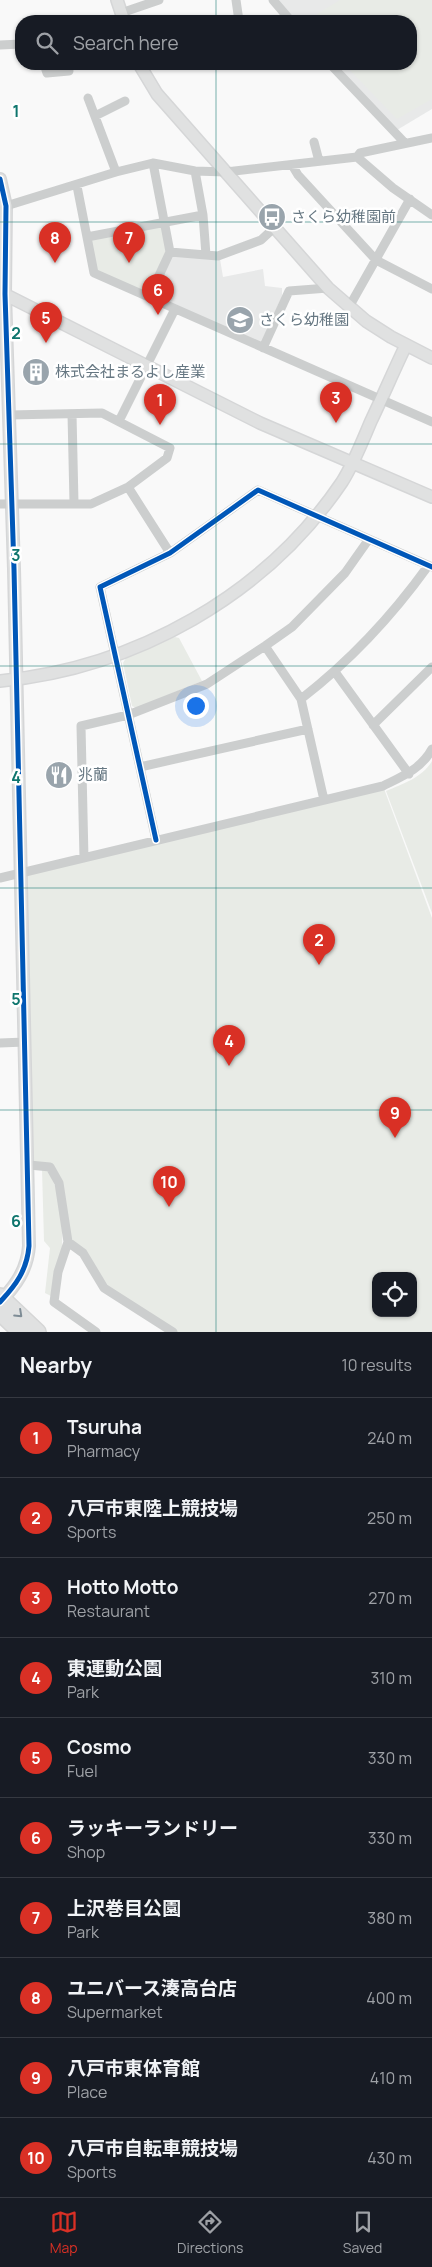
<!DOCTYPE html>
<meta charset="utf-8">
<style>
body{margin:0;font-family:Manrope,"Noto Sans JP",sans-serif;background:#242831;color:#f1f3f6}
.controls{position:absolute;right:15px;bottom:15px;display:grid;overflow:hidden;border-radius:10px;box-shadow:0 1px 4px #0004}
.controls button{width:45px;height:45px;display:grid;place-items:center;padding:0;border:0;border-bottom:1px solid #363941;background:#171b24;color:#f1f3f6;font:25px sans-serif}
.you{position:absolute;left:195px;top:705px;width:18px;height:18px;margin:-12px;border:4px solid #fff;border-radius:50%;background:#1a73e8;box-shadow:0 0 0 8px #1a73e833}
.badge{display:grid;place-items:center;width:32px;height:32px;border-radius:50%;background:#d93025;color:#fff;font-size:16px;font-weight:700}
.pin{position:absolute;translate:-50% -41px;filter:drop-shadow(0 1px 2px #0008)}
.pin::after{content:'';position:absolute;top:26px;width:18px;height:15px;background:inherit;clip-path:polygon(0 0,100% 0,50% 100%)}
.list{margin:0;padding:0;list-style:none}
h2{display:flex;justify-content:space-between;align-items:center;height:65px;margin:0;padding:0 20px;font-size:21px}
h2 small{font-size:16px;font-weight:400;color:#9ea1a6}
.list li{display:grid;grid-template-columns:32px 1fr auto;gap:15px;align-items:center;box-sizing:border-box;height:80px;padding:0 20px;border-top:1px solid #363941}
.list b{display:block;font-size:19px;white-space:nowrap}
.list p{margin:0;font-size:16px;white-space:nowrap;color:#9ea1a6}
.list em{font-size:16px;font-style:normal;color:#9ea1a6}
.icon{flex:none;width:28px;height:28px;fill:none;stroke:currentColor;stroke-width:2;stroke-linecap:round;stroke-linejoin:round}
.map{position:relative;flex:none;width:432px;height:1332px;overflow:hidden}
.search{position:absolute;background:#171b24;box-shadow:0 1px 4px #0004;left:15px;right:15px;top:15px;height:55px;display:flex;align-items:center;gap:12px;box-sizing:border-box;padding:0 18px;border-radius:20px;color:#9ea1a6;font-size:19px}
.sheet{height:865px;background:#171b24}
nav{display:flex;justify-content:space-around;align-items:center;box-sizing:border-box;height:70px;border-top:1px solid #363941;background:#171b24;font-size:14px;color:#9ea1a6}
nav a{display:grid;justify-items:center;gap:2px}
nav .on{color:#d93025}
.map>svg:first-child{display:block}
.built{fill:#e8e9e9}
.green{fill:#e8ebe6;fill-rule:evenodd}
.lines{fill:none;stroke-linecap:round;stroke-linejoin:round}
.secondary-casing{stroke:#d5d6d7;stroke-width:14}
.highway-casing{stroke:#d5d6d6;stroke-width:18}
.street{stroke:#cccece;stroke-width:9}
.secondary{stroke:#e0e1e1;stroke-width:11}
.highway{stroke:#e0e1e1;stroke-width:15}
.cycleway-casing{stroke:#fff;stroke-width:8}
.cycleway{stroke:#0057b8;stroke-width:5}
.oneway{stroke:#7e8c95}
.grid{fill:none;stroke:#0f766e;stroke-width:1;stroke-opacity:0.55}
.labels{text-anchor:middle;stroke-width:5;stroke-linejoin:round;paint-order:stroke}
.poi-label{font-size:15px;fill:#667782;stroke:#fff;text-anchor:start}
.grid-label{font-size:16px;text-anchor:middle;font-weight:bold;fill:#0f766e;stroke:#fff;stroke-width:5;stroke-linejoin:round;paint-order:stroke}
</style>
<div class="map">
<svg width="432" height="1332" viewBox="0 0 432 1332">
<rect width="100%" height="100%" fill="#f9f9f9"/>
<!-- built -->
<path class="built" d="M277,0H432V109L397,130L335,64H411V21H295Z
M171,256L220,259L223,277L263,269L265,286L282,288V296L261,343L156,297L154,293Z"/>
<!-- green -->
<path class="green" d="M340,0H432V99L397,119L344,64H411V21H324L317,14Z
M164,222L170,252L149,297L94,273L87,237Z
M175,637L179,638L202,681L136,708L132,706L123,663L126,658Z
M432,761V913L386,791C403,784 423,777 432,761Z
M383,786L432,918V1332H173L104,1288L83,1253L68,1242L54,1173L29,1165L22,873ZM376,1276H413V1313H376Z
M42,1169L47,1170C61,1189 63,1223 62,1246C61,1263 55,1280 51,1296L45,1293L50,1248L44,1241Z"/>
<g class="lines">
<!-- secondary casing -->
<g class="secondary-casing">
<path id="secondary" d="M117,0L124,21
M139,64L157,94L328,288L366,321L391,337L432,358
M0,179L6,206L5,294L14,569L29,1246C27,1270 16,1285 0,1302
M0,292L260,423L432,497
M0,681C135,668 265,596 342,482C354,463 362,442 371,421C383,396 394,370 406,345"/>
</g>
<!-- highway casing -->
<g class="highway-casing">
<path id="highway" d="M0,1296L38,1332
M0,1313L20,1332"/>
</g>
<!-- street -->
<path class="street" d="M236,0L239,21
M273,0L291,21
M121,13L159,0
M0,45L21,44
M44,64L47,73L69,71
M330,64L404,142
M88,98L116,172
M95,116L125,101
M314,142L319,161
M357,157L393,188L432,215
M292,165L298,175L376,260L432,289
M195,171L203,215L206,255
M77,186L94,273L432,422
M6,206L116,172L153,163L195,171L226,172L357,157L360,153L432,138
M87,237L203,215
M170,252L218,256L261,240L274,228
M149,297L170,252L153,163
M349,307L410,199
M263,348L289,291L328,288
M72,414L74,503
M119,421L175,309
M128,487L170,553
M0,504H91L128,487L167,458L170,448L102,413L9,415
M265,646L301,699L324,800
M335,672L409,774
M301,699C350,661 392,616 428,566
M373,725L432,667
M140,767L308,729
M156,840L100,587L170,553L258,490L432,567
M84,858L81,726L128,715L207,684L265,646L292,627L345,573L369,539
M0,878L383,786C403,776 421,769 432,749
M0,1043L25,1042
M29,1165L50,1167L59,1183L68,1242L83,1253L104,1288L173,1332
M68,1242L58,1272L54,1302L96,1332"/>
<!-- secondary -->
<use href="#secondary" class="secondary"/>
<!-- highway -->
<use href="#highway" class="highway"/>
<!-- cycleway casing -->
<g class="cycleway-casing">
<path id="cycleway" d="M0,179L6,206L5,294L14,569L29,1246C27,1270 16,1285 0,1302
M156,840L100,587L170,553L258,490L432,567"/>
</g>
<!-- cycleway -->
<use href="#cycleway" class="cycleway"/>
</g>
<!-- one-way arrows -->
<defs><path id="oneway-chevron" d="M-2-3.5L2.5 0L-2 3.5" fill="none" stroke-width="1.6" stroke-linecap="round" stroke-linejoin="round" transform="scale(1.25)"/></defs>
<use class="oneway" href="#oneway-chevron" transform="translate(19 1314) rotate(43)"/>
<!-- grid -->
<path class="grid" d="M216,0V21M216,64V1332M0,222H432M0,444H432M0,666H432M0,888H432M0,1110H432"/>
<!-- icons -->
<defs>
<g id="bus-disc" transform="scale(1.4375)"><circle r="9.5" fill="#99a4ac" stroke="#fff"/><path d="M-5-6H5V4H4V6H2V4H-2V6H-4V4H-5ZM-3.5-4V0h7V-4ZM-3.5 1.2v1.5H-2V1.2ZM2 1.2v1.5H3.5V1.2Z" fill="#fff"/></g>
<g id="school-disc" transform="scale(1.4375)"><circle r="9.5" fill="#99a4ac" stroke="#fff"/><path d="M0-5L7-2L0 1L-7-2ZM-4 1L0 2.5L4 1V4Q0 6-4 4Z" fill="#fff"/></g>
<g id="building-disc" transform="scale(1.4375)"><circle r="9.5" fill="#99a4ac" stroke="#fff"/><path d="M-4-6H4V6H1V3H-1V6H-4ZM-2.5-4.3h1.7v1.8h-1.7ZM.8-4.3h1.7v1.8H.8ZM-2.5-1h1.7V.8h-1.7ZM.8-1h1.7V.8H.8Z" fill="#fff"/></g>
<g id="restaurant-disc" transform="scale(1.4375)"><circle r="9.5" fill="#99a4ac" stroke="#fff"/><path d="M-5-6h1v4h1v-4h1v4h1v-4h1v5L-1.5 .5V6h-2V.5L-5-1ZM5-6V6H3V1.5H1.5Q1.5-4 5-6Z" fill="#fff"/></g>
</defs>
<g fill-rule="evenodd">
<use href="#bus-disc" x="272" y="217"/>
<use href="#school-disc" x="240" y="320"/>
<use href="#building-disc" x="36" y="372"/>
<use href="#restaurant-disc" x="59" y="775"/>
</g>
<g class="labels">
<!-- poi labels -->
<g class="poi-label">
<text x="291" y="222">さくら幼稚園前</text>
<text x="259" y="325">さくら幼稚園</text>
<text x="55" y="377">株式会社まるよし産業</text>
<text x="78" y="780">兆蘭</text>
</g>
</g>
<g class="grid-label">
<text x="16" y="117">1</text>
<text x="16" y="339">2</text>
<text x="16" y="561">3</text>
<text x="16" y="783">4</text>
<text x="16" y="1005">5</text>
<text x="16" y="1227">6</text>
</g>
</svg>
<div class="controls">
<button><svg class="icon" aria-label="locate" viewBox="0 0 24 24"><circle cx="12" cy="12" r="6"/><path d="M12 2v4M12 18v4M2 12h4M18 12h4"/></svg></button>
</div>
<div class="you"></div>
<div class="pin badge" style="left:160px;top:425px">1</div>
<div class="pin badge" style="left:319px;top:965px">2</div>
<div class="pin badge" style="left:336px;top:423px">3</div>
<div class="pin badge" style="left:229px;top:1066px">4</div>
<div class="pin badge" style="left:46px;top:343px">5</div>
<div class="pin badge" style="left:158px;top:315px">6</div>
<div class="pin badge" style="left:129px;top:263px">7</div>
<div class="pin badge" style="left:55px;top:263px">8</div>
<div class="pin badge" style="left:395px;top:1138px">9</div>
<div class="pin badge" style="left:169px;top:1207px">10</div>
<div class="search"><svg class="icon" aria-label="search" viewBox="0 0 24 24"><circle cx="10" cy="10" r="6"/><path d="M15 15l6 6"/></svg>Search here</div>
</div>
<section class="sheet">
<h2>Nearby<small>10 results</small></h2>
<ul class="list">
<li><span class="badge">1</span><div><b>Tsuruha</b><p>Pharmacy</p></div><em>240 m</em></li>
<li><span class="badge">2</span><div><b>八戸市東陸上競技場</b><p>Sports</p></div><em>250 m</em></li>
<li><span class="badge">3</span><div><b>Hotto Motto</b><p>Restaurant</p></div><em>270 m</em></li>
<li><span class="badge">4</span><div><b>東運動公園</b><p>Park</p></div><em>310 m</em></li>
<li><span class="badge">5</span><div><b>Cosmo</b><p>Fuel</p></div><em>330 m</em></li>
<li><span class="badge">6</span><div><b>ラッキーランドリー</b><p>Shop</p></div><em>330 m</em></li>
<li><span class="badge">7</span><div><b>上沢巻目公園</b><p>Park</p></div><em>380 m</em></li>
<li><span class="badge">8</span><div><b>ユニバース湊高台店</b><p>Supermarket</p></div><em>400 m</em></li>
<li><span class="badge">9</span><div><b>八戸市東体育館</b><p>Place</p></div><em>410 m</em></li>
<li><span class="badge">10</span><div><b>八戸市自転車競技場</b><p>Sports</p></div><em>430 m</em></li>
</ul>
</section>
<nav>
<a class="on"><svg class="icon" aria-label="map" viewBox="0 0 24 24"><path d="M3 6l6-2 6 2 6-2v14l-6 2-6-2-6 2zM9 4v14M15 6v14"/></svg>Map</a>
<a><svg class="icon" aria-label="directions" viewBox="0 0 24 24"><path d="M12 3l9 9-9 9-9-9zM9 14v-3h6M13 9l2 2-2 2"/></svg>Directions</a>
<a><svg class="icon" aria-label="saved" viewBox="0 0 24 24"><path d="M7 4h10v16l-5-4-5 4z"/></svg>Saved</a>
</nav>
